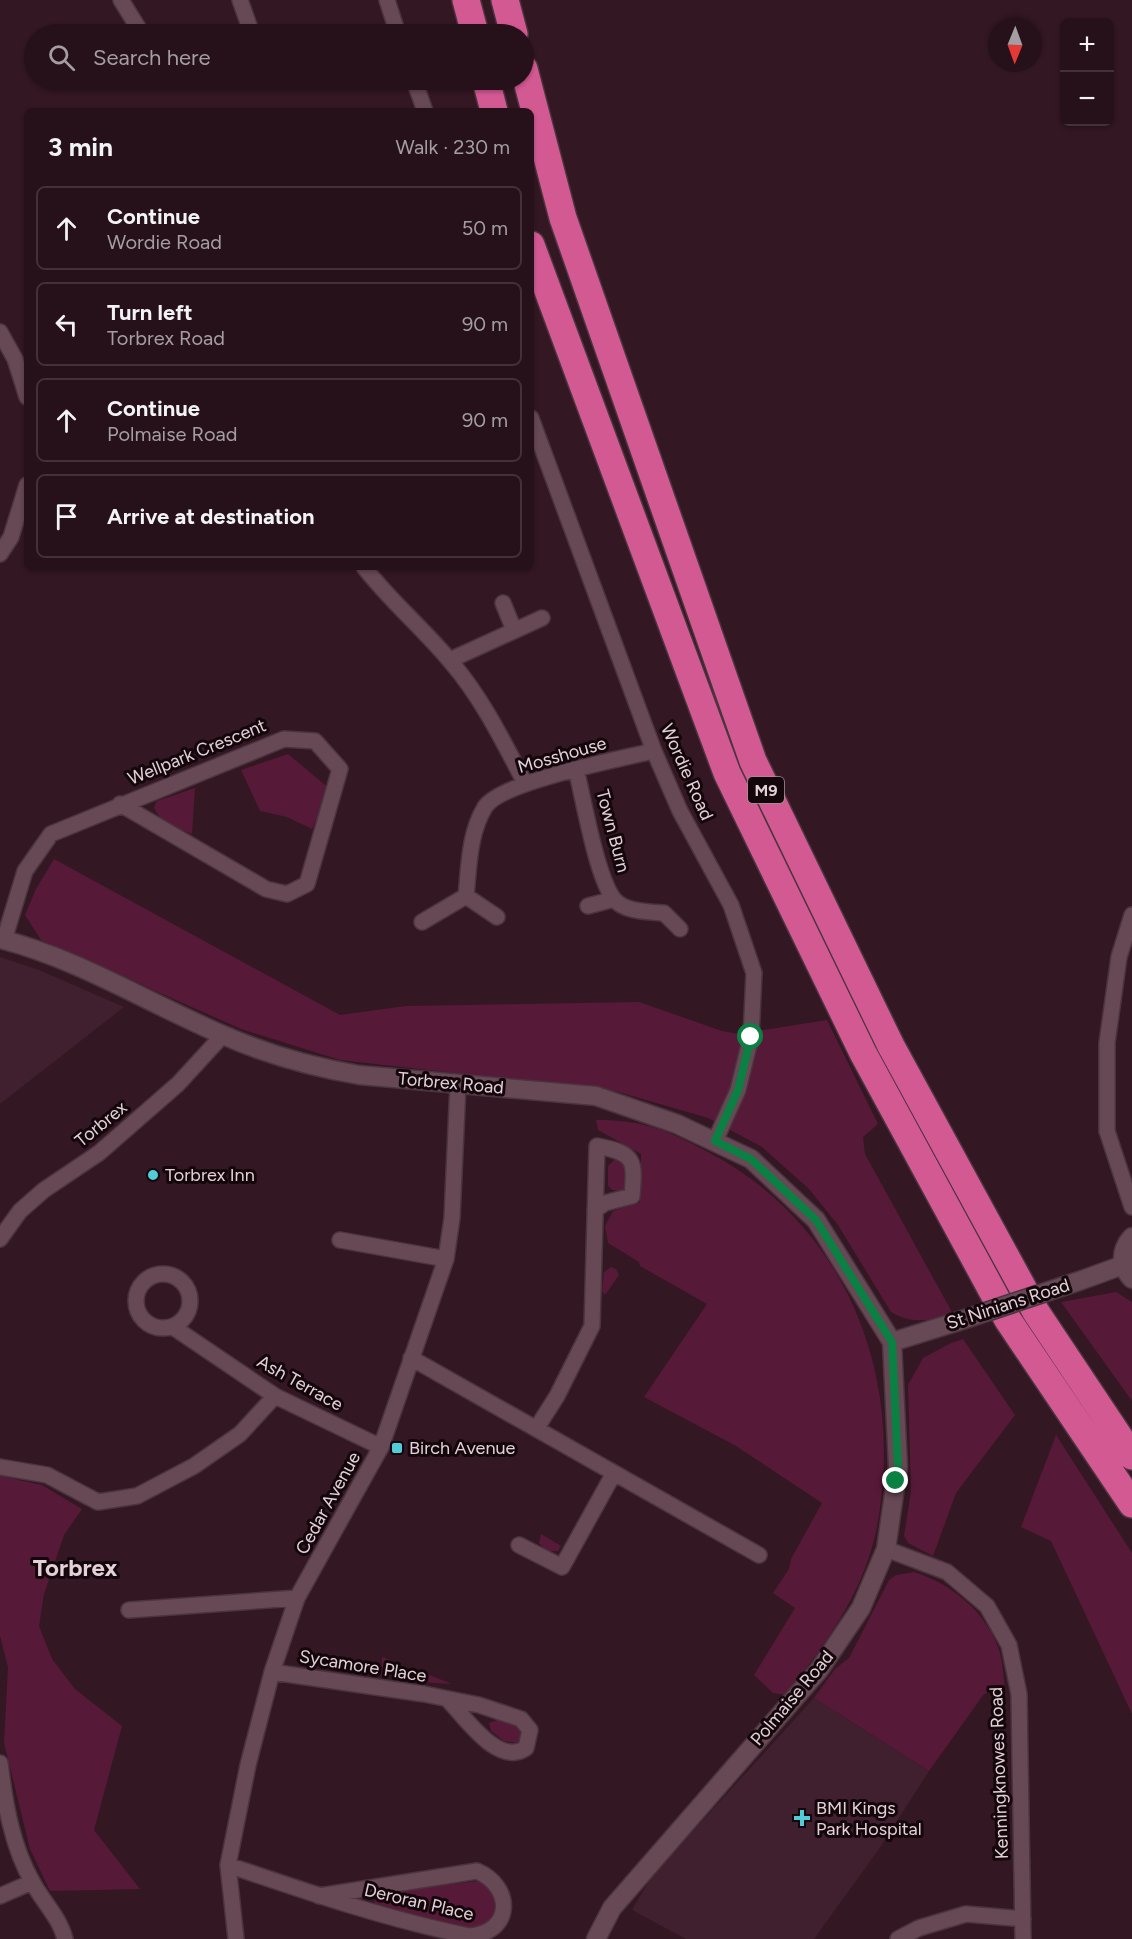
<!DOCTYPE html>
<meta charset="utf-8">
<style>
body{margin:0;font-family:Figtree,sans-serif;background:#321f27;color:#f1f3f6}
.controls{position:absolute;right:18px;top:18px;display:grid;overflow:hidden;border-radius:9px;box-shadow:0 2px 4px #0004}
.controls button{width:54px;height:54px;display:grid;place-items:center;padding:0;border:0;border-bottom:2px solid #423139;background:#26111a;color:#f1f3f6;font:30px sans-serif}
.compass{position:absolute;left:988px;top:18px;width:54px;height:54px;border-radius:50%;background:#26111a;box-shadow:0 2px 4px #0004;rotate:181deg}
.stop{position:absolute;width:18px;height:18px;margin:-14px;border:4px solid #0b8043;border-radius:50%;background:#fff}
.stop.end{background:#0b8043;border-color:#fff;box-shadow:0 2px 6px #0008}
.list{margin:0;padding:0;list-style:none}
h2{display:flex;justify-content:space-between;align-items:center;height:78px;margin:0;padding:0 24px;font-size:26px}
h2 small{font-size:20px;font-weight:400;color:#a49da2}
.list li{display:grid;grid-template-columns:39px 1fr auto;gap:18px;align-items:center;box-sizing:border-box;height:84px;margin:0 12px 12px;padding:0 12px;border:2px solid #423139;border-radius:9px}
.list b{display:block;font-size:22px;white-space:nowrap}
.list p{margin:0;font-size:20px;white-space:nowrap;color:#a49da2}
.list em{font-size:20px;font-style:normal;color:#a49da2}
.icon{flex:none;width:33px;height:33px;fill:none;stroke:currentColor;stroke-width:2;stroke-linecap:round;stroke-linejoin:round}
.map{position:relative;flex:none;width:1132px;height:1939px;overflow:hidden}
.search{position:absolute;background:#26111a;box-shadow:0 2px 4px #0004;left:24px;top:24px;width:510px;height:66px;display:flex;align-items:center;gap:15px;box-sizing:border-box;padding:0 21px;border-radius:33px;color:#a49da2;font-size:22px}
.panel{position:absolute;background:#26111a;box-shadow:0 2px 4px #0004;left:24px;top:108px;width:510px;height:462px;border-radius:9px}
.map>svg:first-child{display:block}
.built{fill:#401f2e}
.green{fill:#571938}
.lines{fill:none;stroke-linecap:round;stroke-linejoin:round}
.minor-casing{stroke:#4a343e;stroke-width:18}
.tertiary-casing{stroke:#4a343e;stroke-width:21}
.motorway-casing{stroke:#4a343e;stroke-width:30}
.minor{stroke:#674855;stroke-width:15}
.tertiary{stroke:#674855;stroke-width:18}
.motorway{stroke:#d35993;stroke-width:27}
.tertiary-bridge-casing{stroke:#4a343e;stroke-width:21;stroke-linecap:butt}
.tertiary-bridge{stroke:#674855;stroke-width:18}
.route{stroke:#0b8043;stroke-width:8}
.poi-dot{fill:#52ccd6;stroke:#13070c;stroke-width:2}
.labels{text-anchor:middle;stroke-width:6;stroke-linejoin:round;paint-order:stroke}
.shield{fill:#13070c;stroke:#a5949b;stroke-width:1.5}
.shield-label{font-size:16px;font-weight:bold;fill:#e4d1d8}
.street-label{font-size:18px;fill:#e4d1d8;stroke:#13070c}
.poi-label{font-size:18px;fill:#e4d1d8;stroke:#13070c;text-anchor:start}
.district-label{font-size:24px;font-weight:bold;fill:#e4d1d8;stroke:#13070c}
</style>
<div class="map">
<svg width="1132" height="1939" viewBox="0 0 1132 1939">
<rect width="100%" height="100%" fill="#331723"/>
<!-- built -->
<path class="built" d="M0,957L39,970L124,1007L0,1104Z
M814,1698L929,1771L879,1849L814,1939H686L632,1910L652,1876Z"/>
<!-- green -->
<path class="green" d="M288,754L330,789L312,829L287,817L260,811L241,770Z
M195,788L192,834C177,828 160,824 154,807L157,801Z
M54,859L340,1015L406,1006L639,1002L722,1031L739,1034L827,1020L878,1124L863,1137L865,1154L953,1314C931,1320 912,1325 891,1312L838,1225L809,1189L762,1147L708,1118L615,1091L340,1060L241,1029L41,940L25,915L36,889Z
M596,1120C644,1120 667,1130 708,1152C833,1217 896,1351 882,1489C880,1509 878,1528 872,1547C856,1604 821,1649 786,1695L773,1693L754,1675L795,1608L773,1593L789,1569L791,1559L822,1503L736,1446L644,1397L707,1304L640,1266L639,1262L608,1243L605,1226L613,1211L640,1202L641,1154L598,1130Z
M614,1160H623L627,1165L626,1188L623,1191L612,1190L608,1186V1166Z
M611,1267L616,1269L619,1275L605,1295L602,1291L604,1272Z
M1116,1292L1132,1302V1401L1061,1302Z
M963,1339L1015,1415L956,1493L933,1556L908,1543L904,1536L911,1491L908,1385L923,1358L951,1343Z
M1056,1435L1132,1553V1714L1051,1541L1021,1527Z
M0,1476L42,1485L82,1509L64,1535L44,1594L39,1626L52,1659L75,1689L122,1726L94,1830L140,1889L50,1891L30,1849L4,1743L8,1667L0,1636Z
M541,1534L561,1546L558,1551H546L539,1543Z
M914,1572C950,1583 985,1611 998,1647C1003,1659 1003,1675 1005,1688L984,1694L929,1771L814,1698L835,1669L849,1658L889,1580L896,1575Z
M382,1657L398,1663L388,1678L381,1677Z
M412,1668L452,1684L405,1681Z
M499,1719L521,1729L522,1735L517,1743L504,1741L491,1731L489,1723Z
M478,1881C496,1889 498,1905 490,1923L470,1931L375,1905L374,1902L378,1893Z"/>
<g class="lines">
<!-- minor casing -->
<g class="minor-casing">
<path id="minor" d="M121,0L142,34
M240,0L252,34
M387,0L398,34
M414,80L425,111
M0,332L15,359L27,397
M531,418L654,751L680,811L731,905L754,973L751,1037L738,1090L715,1141
M0,554L11,537L27,485
M364,567C390,601 424,629 451,662C482,698 503,741 525,783
M503,603L514,630
M450,660L542,618
M576,769C584,801 596,874 613,898C623,912 649,912 664,913L680,929
M466,896L497,917
M588,906L614,899
M1132,915L1119,957L1107,1043V1131L1132,1207
M422,922L466,896C469,867 469,833 485,807C501,782 622,758 654,751
M4,940L25,871L51,834L284,739L315,741L340,769L307,884L287,894L266,889L120,804
M0,1239L20,1211L44,1190L99,1153L178,1084L223,1035
M340,1240L446,1259
M136 1301a27 27 0 1 1 54 0a27 27 0 1 1-54 0Z
M173,1327L275,1396L381,1447
M411,1358L759,1555
M536,1429L557,1396L592,1326L597,1146C636,1153 635,1161 632,1196L605,1203L595,1210
M0,1467L47,1475L98,1502L137,1496L194,1466L240,1434L275,1396
M519,1545L562,1567L614,1473
M886,1549L947,1572L987,1606L1009,1645L1019,1694L1023,1939
M129,1610L297,1598
M272,1672L424,1694L479,1705L521,1719L530,1730L526,1748C498,1767 466,1718 448,1700
M0,1763C5,1804 12,1847 33,1883C43,1902 60,1918 65,1939
M228,1865C307,1892 386,1919 469,1936C513,1933 514,1887 477,1871L319,1896
M0,1896L32,1882
M236,1939L228,1865L248,1765L272,1672L297,1598L381,1447L446,1259L452,1218L458,1084
M898,1939L919,1928L966,1914L1023,1919"/>
</g>
<!-- tertiary casing -->
<g class="tertiary-casing">
<path id="tertiary" d="M0,939C79,959 148,1003 223,1035C266,1054 312,1067 359,1075L596,1096L677,1124L751,1159L816,1220L892,1342L898,1467L886,1549L861,1608L819,1670L612,1908L596,1939
M1132,1237C1120,1250 1120,1266 1132,1279
M1082,1280L1123,1265
M892,1342L956,1322"/>
</g>
<!-- motorway casing -->
<g class="motorway-casing">
<path id="motorway" d="M466,0L475,34
M505,0L514,34
M524,69L563,218L753,761L891,1046L1036,1312L1132,1456
M486,80L494,111
M531,245L727,773L863,1053L1008,1320L1132,1504"/>
</g>
<!-- minor -->
<use href="#minor" class="minor"/>
<!-- tertiary -->
<use href="#tertiary" class="tertiary"/>
<!-- motorway -->
<use href="#motorway" class="motorway"/>
<!-- tertiary-bridge casing -->
<g class="tertiary-bridge-casing">
<path id="tertiary-bridge" d="M956,1322L1082,1280"/>
</g>
<!-- tertiary-bridge -->
<use href="#tertiary-bridge" class="tertiary-bridge"/>
</g>
<g class="lines">
<!-- route -->
<path class="route" d="M751,1037L738,1090L715,1141L751,1159L816,1220L892,1342L898,1467L896,1481"/>
</g>
<!-- markers -->
<g class="poi-dot">
<circle cx="153" cy="1175" r="6"/>
<rect x="391" y="1442" width="12" height="12" rx="3"/>
<path d="M799 1809h6v6h6v6h-6v6h-6v-6h-6v-6h6z"/>
</g>
<g class="labels">
<!-- shield labels -->
<rect class="shield" x="748" y="777" width="36" height="26" rx="4.5"/>
<g class="shield-label">
<text x="766" y="796">M9</text>
</g>
<!-- street labels -->
<g class="street-label">
<text transform="translate(197 752) rotate(-22)" y="6">Wellpark Crescent</text>
<text transform="translate(562 755) rotate(-16)" y="6">Mosshouse</text>
<text transform="translate(687 772) rotate(66)" y="6">Wordie Road</text>
<text transform="translate(613 831) rotate(75)" y="6">Town Burn</text>
<text transform="translate(451 1083) rotate(5)" y="6">Torbrex Road</text>
<text transform="translate(101 1124) rotate(-39)" y="6">Torbrex</text>
<text transform="translate(1008 1304) rotate(-18)" y="6">St Ninians Road</text>
<text transform="translate(300 1383) rotate(29)" y="6">Ash Terrace</text>
<text transform="translate(328 1503) rotate(-61)" y="6">Cedar Avenue</text>
<text transform="translate(363 1666) rotate(9)" y="6">Sycamore Place</text>
<text transform="translate(792 1698) rotate(-50)" y="6">Polmaise Road</text>
<text transform="translate(999 1773) rotate(-92)" y="6">Kenningknowes Road</text>
<text transform="translate(419 1902) rotate(13)" y="6">Deroran Place</text>
</g>
<!-- poi labels -->
<g class="poi-label">
<text x="165" y="1181">Torbrex Inn</text>
<text x="409" y="1454">Birch Avenue</text>
<text x="816" y="1814">BMI Kings<tspan x="816" dy="21">Park Hospital</tspan></text>
</g>
<!-- district labels -->
<g class="district-label">
<text x="75" y="1576">Torbrex</text>
</g>
</g>
</svg>
<div class="controls">
<button>+</button>
<button>−</button>
</div>
<svg class="compass" viewBox="-18 -18 36 36"><path d="M0-13l5 13h-10z" fill="#e53935"/><path d="M0 13l5-13h-10z" fill="#a49da2"/></svg>
<div class="stop" style="left:751px;top:1037px"></div>
<div class="stop end" style="left:896px;top:1481px"></div>
<div class="search"><svg class="icon" aria-label="search" viewBox="0 0 24 24"><circle cx="10" cy="10" r="6"/><path d="M15 15l6 6"/></svg>Search here</div>
<section class="panel">
<h2>3 min<small>Walk · 230 m</small></h2>
<ul class="list">
<li><svg class="icon" aria-label="ahead" viewBox="0 0 24 24"><path d="M12 20V5M6 11l6-6 6 6"/></svg><div><b>Continue</b><p>Wordie Road</p></div><em>50 m</em></li>
<li><svg class="icon" aria-label="left" viewBox="0 0 24 24"><path d="M17 20v-9H6M10 6l-5 5 5 5"/></svg><div><b>Turn left</b><p>Torbrex Road</p></div><em>90 m</em></li>
<li><svg class="icon" aria-label="ahead" viewBox="0 0 24 24"><path d="M12 20V5M6 11l6-6 6 6"/></svg><div><b>Continue</b><p>Polmaise Road</p></div><em>90 m</em></li>
<li><svg class="icon" aria-label="arrive" viewBox="0 0 24 24"><path d="M6 21V4h12l-3 4 3 4H6"/></svg><div><b>Arrive at destination</b></div></li>
</ul>
</section>
</div>
